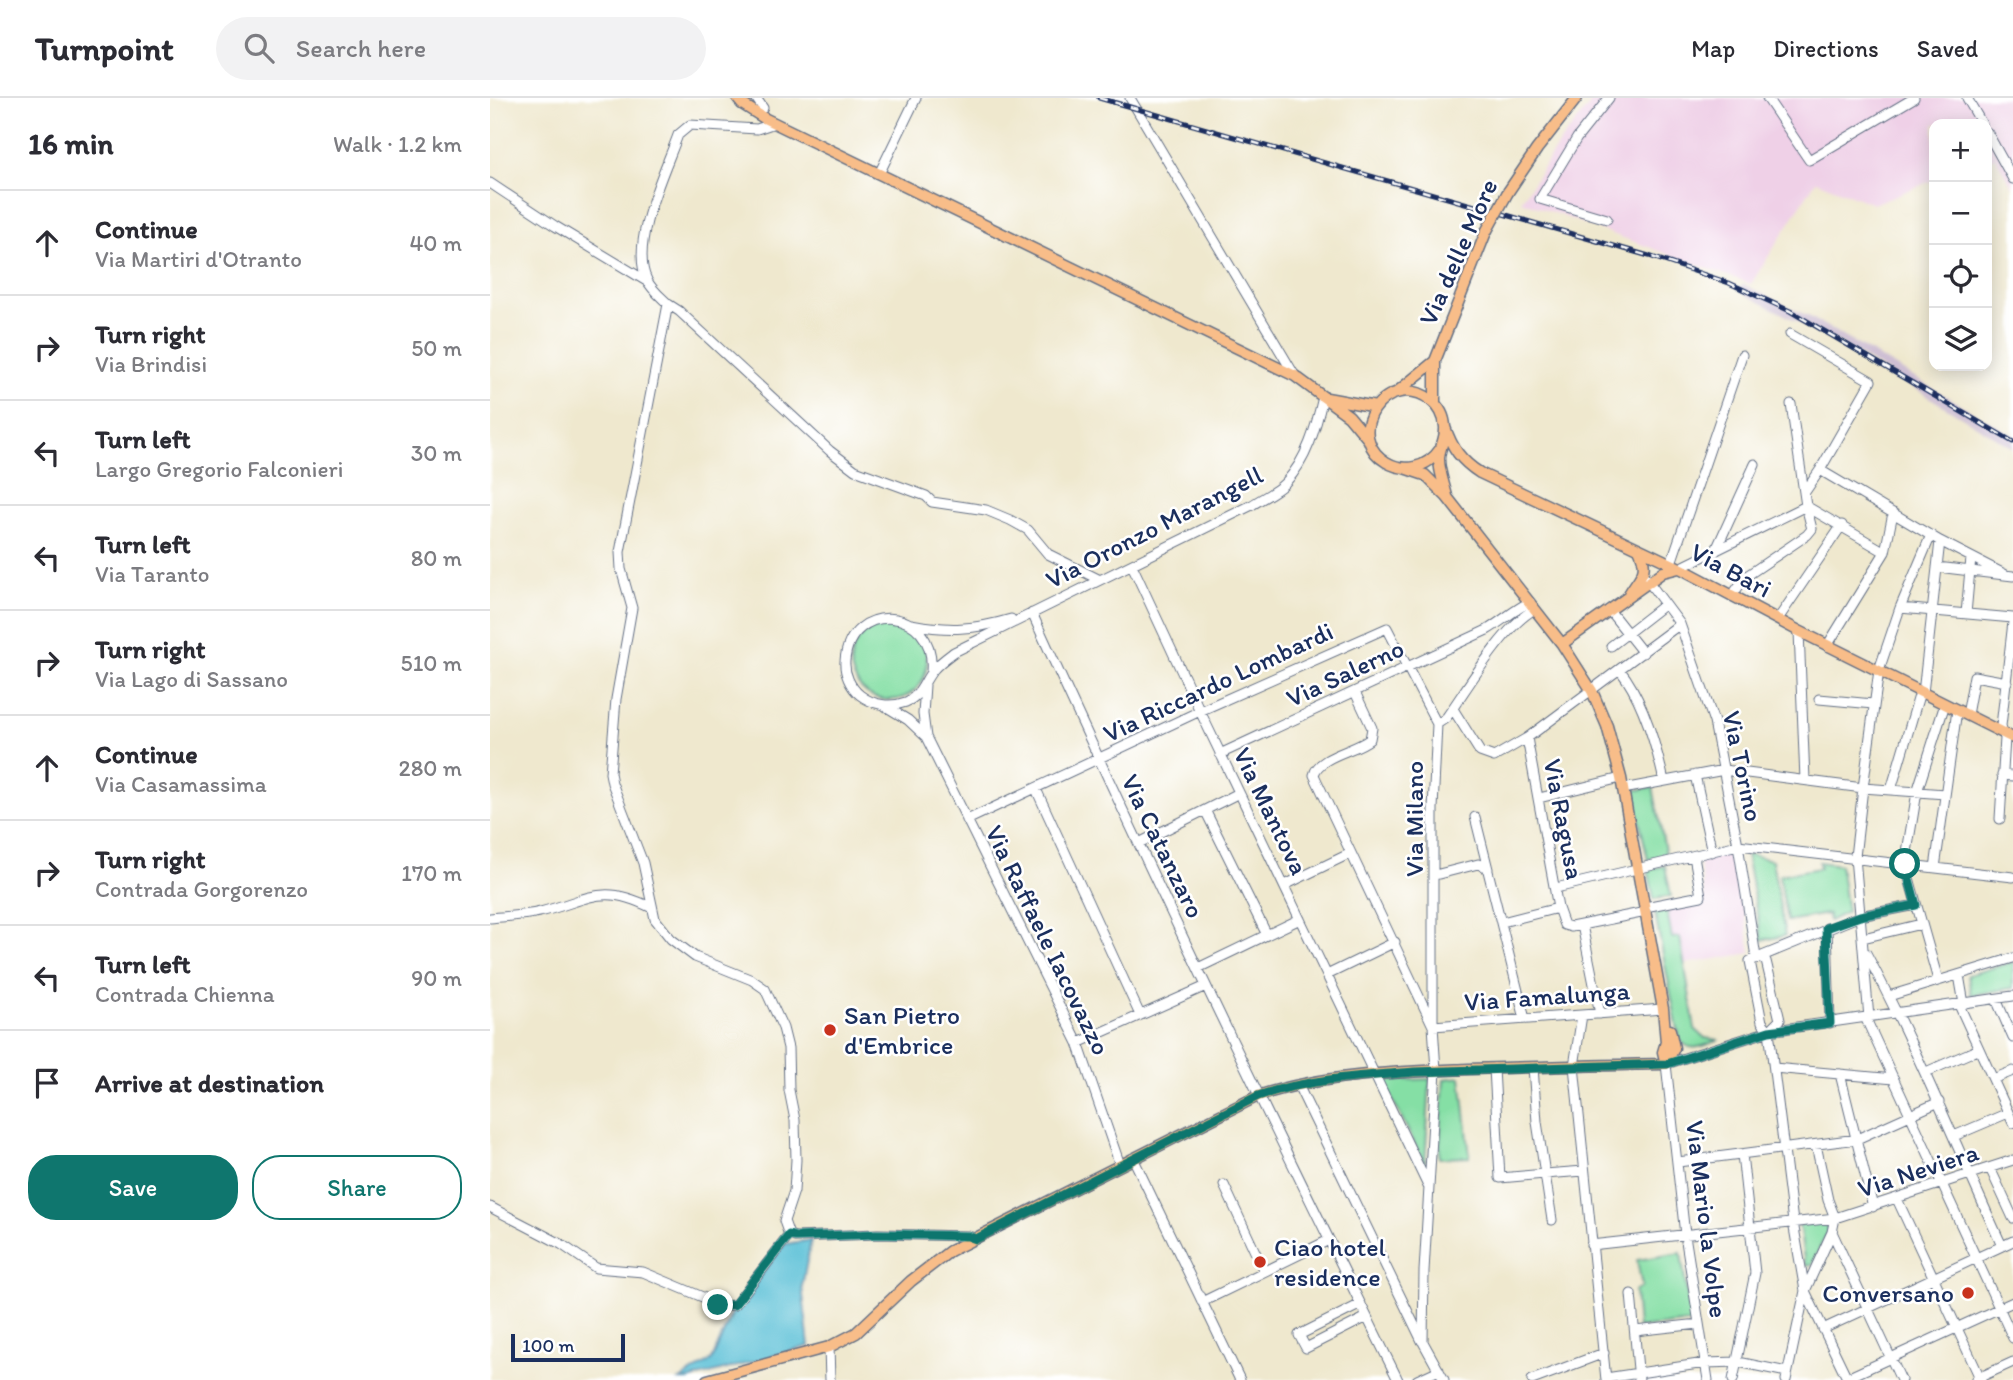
<!DOCTYPE html>
<meta charset="utf-8">
<style>
body{margin:0;font-family:Itim,sans-serif;background:#f2f2f3;color:#2b2b33}
.controls{position:absolute;right:21px;top:21px;display:grid;overflow:hidden;border-radius:14px;box-shadow:0 4px 18px #0003}
.controls button{width:63px;height:63px;display:grid;place-items:center;padding:0;border:0;border-bottom:2px solid #e1e1e2;background:#fff;color:#2b2b33;font:35px sans-serif}
.scale{position:absolute;left:21px;bottom:18px;width:114px;box-sizing:border-box;padding-left:7px;border:4px solid #1b2f5e;border-top:0;font-size:19px;line-height:24px;white-space:nowrap;color:#1b2f5e;-webkit-text-stroke:5px #fff;paint-order:stroke}
.stop{position:absolute;width:21px;height:21px;margin:-16px;border:5px solid #0f766e;border-radius:50%;background:#fff}
.stop.end{background:#0f766e;border-color:#fff;box-shadow:0 2px 7px #0008}
.list{margin:0;padding:0;list-style:none}
h2{display:flex;justify-content:space-between;align-items:center;height:91px;margin:0;padding:0 28px;font-size:30px}
h2 small{font-size:23px;font-weight:400;color:#7c7c81}
.list li{display:grid;grid-template-columns:46px 1fr auto;gap:21px;align-items:center;box-sizing:border-box;height:105px;padding:0 28px;border-top:2px solid #e1e1e2}
.list b{display:block;font-size:26px;white-space:nowrap}
.list p{margin:0;font-size:23px;white-space:nowrap;color:#7c7c81}
.list em{font-size:23px;font-style:normal;color:#7c7c81}
.actions{display:flex;gap:14px;padding:21px 28px}
.actions a{flex:1;padding:16px 0;border:2px solid #0f766e;border-radius:28px;text-align:center;font-size:24px;color:#0f766e}
.actions .main{background:#0f766e;color:#fff}
.icon{flex:none;width:38px;height:38px;fill:none;stroke:currentColor;stroke-width:2;stroke-linecap:round;stroke-linejoin:round}
.map{position:relative;flex:none;width:1523px;height:1282px;overflow:hidden}
header{display:flex;align-items:center;gap:42px;box-sizing:border-box;height:98px;padding:0 35px;background:#fff;border-bottom:2px solid #e1e1e2}
header strong{font-size:33px}
nav{display:flex;gap:38px;margin-inline-start:auto;font-size:24px}
.search{width:490px;height:63px;background:#f2f2f3;display:flex;align-items:center;gap:18px;box-sizing:border-box;padding:0 24px;border-radius:38px;color:#7c7c81;font-size:26px}
main{display:flex}
aside{flex:1;background:#fff}
.map>svg:first-child{display:block}
.built{fill:#efd0e7}
.industrial{fill:#cdbed3}
.green{fill:#85dfa5;stroke:#508782;stroke-width:2}
.water{fill:#58bfd6;stroke:#3a779a;stroke-width:2}
.lines{fill:none;stroke-linecap:round;stroke-linejoin:round}
.minor-casing{stroke:#657085;stroke-width:11}
.major-casing{stroke:#657085;stroke-width:13}
.minor{stroke:#fff;stroke-width:9}
.major{stroke:#f8bd89;stroke-width:10}
.rail-casing{stroke:#1b2f5e;stroke-width:5}
.rail{stroke:#fff;stroke-width:2.5;stroke-dasharray:8;stroke-linecap:butt}
.major-bridge-casing{stroke:#657085;stroke-width:13;stroke-linecap:butt}
.major-bridge{stroke:#f8bd89;stroke-width:10}
.route{stroke:#0f766e;stroke-width:9}
.poi-dot{fill:#c8321e;stroke:#fff;stroke-width:2.5}
.labels{text-anchor:middle;stroke-width:5;stroke-linejoin:round;paint-order:stroke}
.street-label{font-size:26px;fill:#1b2f5e;stroke:#fff}
.poi-label{font-size:26px;fill:#1b2f5e;stroke:#fff;text-anchor:start}
</style>
<header>
<strong>Turnpoint</strong>
<div class="search"><svg class="icon" aria-label="search" viewBox="0 0 24 24"><circle cx="10" cy="10" r="6"/><path d="M15 15l6 6"/></svg>Search here</div>
<nav><a>Map</a><a>Directions</a><a>Saved</a></nav>
</header>
<main>
<aside>
<h2>16 min<small>Walk · 1.2 km</small></h2>
<ul class="list">
<li><svg class="icon" aria-label="ahead" viewBox="0 0 24 24"><path d="M12 20V5M6 11l6-6 6 6"/></svg><div><b>Continue</b><p>Via Martiri d'Otranto</p></div><em>40 m</em></li>
<li><svg class="icon" aria-label="right" viewBox="0 0 24 24"><path d="M7 20v-9h11M14 6l5 5-5 5"/></svg><div><b>Turn right</b><p>Via Brindisi</p></div><em>50 m</em></li>
<li><svg class="icon" aria-label="left" viewBox="0 0 24 24"><path d="M17 20v-9H6M10 6l-5 5 5 5"/></svg><div><b>Turn left</b><p>Largo Gregorio Falconieri</p></div><em>30 m</em></li>
<li><svg class="icon" aria-label="left" viewBox="0 0 24 24"><path d="M17 20v-9H6M10 6l-5 5 5 5"/></svg><div><b>Turn left</b><p>Via Taranto</p></div><em>80 m</em></li>
<li><svg class="icon" aria-label="right" viewBox="0 0 24 24"><path d="M7 20v-9h11M14 6l5 5-5 5"/></svg><div><b>Turn right</b><p>Via Lago di Sassano</p></div><em>510 m</em></li>
<li><svg class="icon" aria-label="ahead" viewBox="0 0 24 24"><path d="M12 20V5M6 11l6-6 6 6"/></svg><div><b>Continue</b><p>Via Casamassima</p></div><em>280 m</em></li>
<li><svg class="icon" aria-label="right" viewBox="0 0 24 24"><path d="M7 20v-9h11M14 6l5 5-5 5"/></svg><div><b>Turn right</b><p>Contrada Gorgorenzo</p></div><em>170 m</em></li>
<li><svg class="icon" aria-label="left" viewBox="0 0 24 24"><path d="M17 20v-9H6M10 6l-5 5 5 5"/></svg><div><b>Turn left</b><p>Contrada Chienna</p></div><em>90 m</em></li>
<li><svg class="icon" aria-label="arrive" viewBox="0 0 24 24"><path d="M6 21V4h12l-3 4 3 4H6"/></svg><div><b>Arrive at destination</b></div></li>
</ul>
<div class="actions"><a class="main">Save</a><a>Share</a></div>
</aside>
<div class="map">
<svg width="1523" height="1282" viewBox="0 0 1523 1282">
<rect width="100%" height="100%" fill="#fff"/>
<filter id="ink" filterUnits="userSpaceOnUse"><feTurbulence type="fractalNoise" baseFrequency=".0143" numOctaves="2"/><feDisplacementMap in="SourceGraphic" scale="14" xChannelSelector="R" yChannelSelector="G"/><feConvolveMatrix kernelMatrix="1 2 1 2 8 2 1 2 1" color-interpolation-filters="sRGB"/></filter>
<filter id="wash" filterUnits="userSpaceOnUse"><feTurbulence type="fractalNoise" baseFrequency=".00686" numOctaves="4" result="noise"/><feDisplacementMap in="SourceGraphic" scale="28" xChannelSelector="R" yChannelSelector="G"/><feGaussianBlur stdDeviation="1.57" result="paint"/><feColorMatrix in="noise" values="0 0 0 0 0 0 0 0 0 0 0 0 0 0 0 0 0 1.4 0 .05"/><feComposite in="paint" operator="in"/></filter>
<g filter="url(#wash)">
<rect width="100%" height="100%" fill="#efe8ce"/>
<!-- built -->
<path class="built" d="M1105,0H1523V89L1505,59L1497,62V26H1444V82L1383,106L1326,83L1261,186L1031,103L1070,44Z
M1244,754L1261,855L1195,866L1190,839L1182,840L1176,807L1215,801L1209,760Z"/>
<!-- industrial -->
<path class="industrial" d="M1253,186L1320,219L1523,337V350L1346,243L1248,193Z"/>
<!-- green -->
<path class="green" d="M361 564a38 38 0 1 1 76 0a38 38 0 1 1-76 0Z
M1163,689L1176,758L1158,762L1143,693Z
M1256,756L1282,762L1295,838L1272,842Z
M1329,764L1350,767L1357,814L1339,823L1338,816L1297,823L1289,777L1330,770Z
M1175,768L1181,798L1164,801L1158,771Z
M1176,808L1182,840L1190,839L1205,931L1215,940L1229,942C1215,947 1201,956 1190,942L1164,811Z
M1523,864V890L1481,897L1478,877Z
M971,979L980,1059L949,1060L954,981Z
M940,981L935,1066L893,983Z
M1336,1123L1338,1133L1322,1166L1315,1167L1309,1127Z
M1191,1155L1201,1224L1148,1230L1145,1193L1152,1189L1147,1162Z"/>
<!-- water -->
<path class="water" d="M321,1142L312,1188L319,1248L198,1282H190L222,1262L243,1212L295,1146Z"/>
</g>
<g filter="url(#ink)">
<g class="lines">
<!-- minor casing -->
<g class="minor-casing">
<path id="minor" d="M266,0L273,10
M640,0L805,278
M1277,0L1319,62L1424,0
M1477,0L1492,26
M285,25L267,31L200,27L188,37C175,73 139,145 157,182C161,191 171,199 178,206L130,454L131,471L142,510L126,601L120,675L122,685L153,765L165,821L181,841L205,859L262,882L275,891L293,930L298,950L299,992L305,1022L306,1062L304,1093L294,1123L299,1137
M1497,34L1523,81
M389,76L426,0
M0,85L65,128L158,184
M1117,121L1050,101L1087,40L1119,0
M178,206L189,213L340,353L365,372L436,398L442,404L496,412L520,422L538,432L558,456L610,482
M1300,236L1381,283L1330,372L1315,394
M1330,372L1450,443L1516,477
M1316,408L1395,454
M1225,454L1265,366
M642,467L710,613L938,1088
M1447,469L1523,478
M1190,470L1316,408
M1179,471L1252,257
M1155,479L1190,526L1224,624L1248,747L1266,859
M1242,498L1255,479L1317,437L1322,431L1316,408L1301,306
M1410,510L1523,520
M1119,512L1153,555
M542,515C659,773 783,1028 908,1282
M1476,516L1481,460
M1288,521L1352,427
M421,526C458,533 484,532 521,521
M1309,533L1315,682
M1121,548L1175,506
M1337,548L1395,454L1403,415
M1130,572C1153,601 1166,647 1174,683
M441,574C447,506 359,503 355,563C354,575 360,589 370,597C383,607 400,610 416,604C432,597 433,584 443,572C449,565 456,560 464,554L762,407C772,400 786,394 795,385C817,362 826,329 833,299
M865,594L882,630L880,641C866,653 828,658 824,677L943,928L1173,911
M1433,595L1450,443
M1329,601L1383,606
M395,608L418,622L436,639L433,616L435,587
M963,611L990,654L1004,659L1037,640L1190,526
M1477,617L1484,578L1517,584
M436,639L588,945L630,1067
M1037,640L1068,810L1074,827L1081,829L1156,814
M730,656L997,532C1012,523 1025,511 1040,504V514C1010,534 978,589 956,620L947,626L943,711V928L946,972L934,1173L933,1244L954,1282
M1205,677L1222,754
M1512,677L1523,678
M546,691L650,917
M1133,691L1234,672L1373,690L1455,696
M1401,692L1430,594
M1049,700L1131,680
M715,712L777,837
M985,719L998,771
M1510,721L1515,640L1511,628L1523,524
M477,722L710,613L897,530L947,626
M649,745L749,695
M1445,770L1467,612
M945,777L988,766L996,769L998,773L1035,921
M795,787L861,755
M1066,790L1248,747L1523,779
M1155,809L1211,798L1204,758
M0,820C16,818 34,818 50,814C99,802 111,784 162,810
M1012,824L1068,810
M1092,827L1110,916
M1337,830L1340,925
M1373,840L1431,826
M1376,855C1427,950 1467,1050 1512,1148
M1266,859L1276,863L1290,922L1279,933
M708,870L810,821
M837,877L905,844
M1469,877L1474,906
M1448,882L1415,766L1427,694L1455,606
M1399,898L1523,860
M1506,901L1523,940
M1469,907L1523,1025
M1092,917L1084,968L1116,1282
M1379,920L1365,759L1373,690L1389,572L1410,510L1441,437
M1376,921L1523,1240
M1279,933L1303,1124L1315,1193L1358,1282
M1279,933L1272,924L1260,863L1370,818L1426,807
M588,945L716,888
M1004,970L1010,1080L1055,1076L1047,1024L1043,969
M1284,970L1404,981
M1436,974L1489,951
M1350,976L1383,1109
M1503,981L1523,973
M808,987L932,1243
M1464,1038L1518,1015
M1326,1047L1338,1102L1345,1120
M643,1060L750,1282
M1188,1064L1367,1041L1449,1004
M1500,1070L1523,1120
M734,1087L774,1173
M1407,1101L1491,1282
M0,1109L71,1146L106,1170L153,1174L234,1208L245,1207L299,1137
M1062,1122L1055,1076L1094,1073
M1342,1134L1411,1282
M299,1137L305,1139L388,1136L478,1138L486,1141
M1101,1147L1345,1120L1523,1062
M1141,1196L1149,1282
M712,1204L839,1142
M871,1206L809,1237L816,1250L877,1219
M1333,1231L1523,1143
M1145,1233L1209,1226
M339,1249L340,1282
M1116,1280L1215,1265L1248,1264L1297,1274
M1357,1280L1523,1204
M1486,1281L1523,1264
M927,1282L949,1272
M1042,1282L1114,1255
M1218,1282L1195,1137L1176,966L1279,933L1523,898
M1243,1282L1265,1175L1252,1056
M1296,1282L1315,1193L1342,1134L1345,1120"/>
</g>
<!-- major casing -->
<g class="major-casing">
<path id="major" d="M247,0L252,6L274,20L805,278L859,318L879,342
M1018,94L1047,51L1087,0
M907,294L945,263
M837,300L886,309
M945,305V263L996,134
M955,329C962,350 971,363 990,375L1190,470L1309,533L1523,640
M951,350C921,395 857,355 884,312C890,303 899,296 910,294C932,290 954,307 955,329C956,341 949,350 949,361C949,373 954,386 957,398
M914,370L935,377L957,399L1072,546L1102,593L1117,628L1131,680L1173,911L1176,944L1173,954L1176,966
M1139,496C1150,477 1160,474 1149,451
M1072,546L1173,474L1189,470
M1176,966L1184,950L1180,932
M217,1282L339,1249L366,1235L421,1183L460,1153L768,998C833,976 911,974 979,971C1045,969 1111,967 1176,966"/>
</g>
<!-- minor -->
<use href="#minor" class="minor"/>
<!-- major -->
<use href="#major" class="major"/>
<!-- rail casing -->
<g class="rail-casing">
<path id="rail" d="M609,0L1159,158L1239,185L1300,213L1523,344"/>
</g>
<!-- rail -->
<use href="#rail" class="rail"/>
<!-- major-bridge casing -->
<g class="major-bridge-casing">
<path id="major-bridge" d="M996,134L1018,94"/>
</g>
<!-- major-bridge -->
<use href="#major-bridge" class="major-bridge"/>
</g>
</g>
<g class="lines" filter="url(#ink)">
<!-- route -->
<path class="route" d="M228,1207H244L299,1137L305,1139L387,1136L478,1138L486,1141L768,998C817,981 872,978 924,974L1177,966L1279,933L1340,925L1336,830L1370,818L1426,807L1415,766"/>
</g>
<!-- markers -->
<g class="poi-dot">
<circle cx="340" cy="932" r="7"/>
<circle cx="770" cy="1164" r="7"/>
<circle cx="1478" cy="1195" r="7"/>
</g>
<g class="labels">
<!-- street labels -->
<g class="street-label">
<text transform="translate(968 154) rotate(-66)" y="9">Via delle More</text>
<text transform="translate(664 429) rotate(-27)" y="9">Via Oronzo Marangell</text>
<text transform="translate(1241 472) rotate(28)" y="9">Via Bari</text>
<text transform="translate(855 575) rotate(-25)" y="9">Via Salerno</text>
<text transform="translate(728 584) rotate(-25)" y="9">Via Riccardo Lombardi</text>
<text transform="translate(1253 668) rotate(78)" y="9">Via Torino</text>
<text transform="translate(781 713) rotate(64)" y="9">Via Mantova</text>
<text transform="translate(924 721) rotate(-90)" y="9">Via Milano</text>
<text transform="translate(1074 721) rotate(79)" y="9">Via Ragusa</text>
<text transform="translate(673 748) rotate(64)" y="9">Via Catanzaro</text>
<text transform="translate(558 842) rotate(64)" y="9">Via Raffaele Iacovazzo</text>
<text transform="translate(1057 898) rotate(-4)" y="9">Via Famalunga</text>
<text transform="translate(1428 1072) rotate(-18)" y="9">Via Neviera</text>
<text transform="translate(1217 1121) rotate(83)" y="9">Via Mario la Volpe</text>
</g>
<!-- poi labels -->
<g class="poi-label">
<text x="354" y="926">San Pietro<tspan x="354" dy="30">d'Embrice</tspan></text>
<text x="784" y="1158">Ciao hotel<tspan x="784" dy="30">residence</tspan></text>
<text x="1464" y="1204" text-anchor="end">Conversano</text>
</g>
</g>
</svg>
<div class="controls">
<button>+</button>
<button>−</button>
<button><svg class="icon" aria-label="locate" viewBox="0 0 24 24"><circle cx="12" cy="12" r="6"/><path d="M12 2v4M12 18v4M2 12h4M18 12h4"/></svg></button>
<button><svg class="icon" aria-label="layers" viewBox="0 0 24 24"><path d="M12 4l9 5-9 5-9-5zM3 14l9 5 9-5"/></svg></button>
</div>
<div class="scale">100 m</div>
<div class="stop" style="left:1415px;top:766px"></div>
<div class="stop end" style="left:228px;top:1207px"></div>
</div>
</main>
